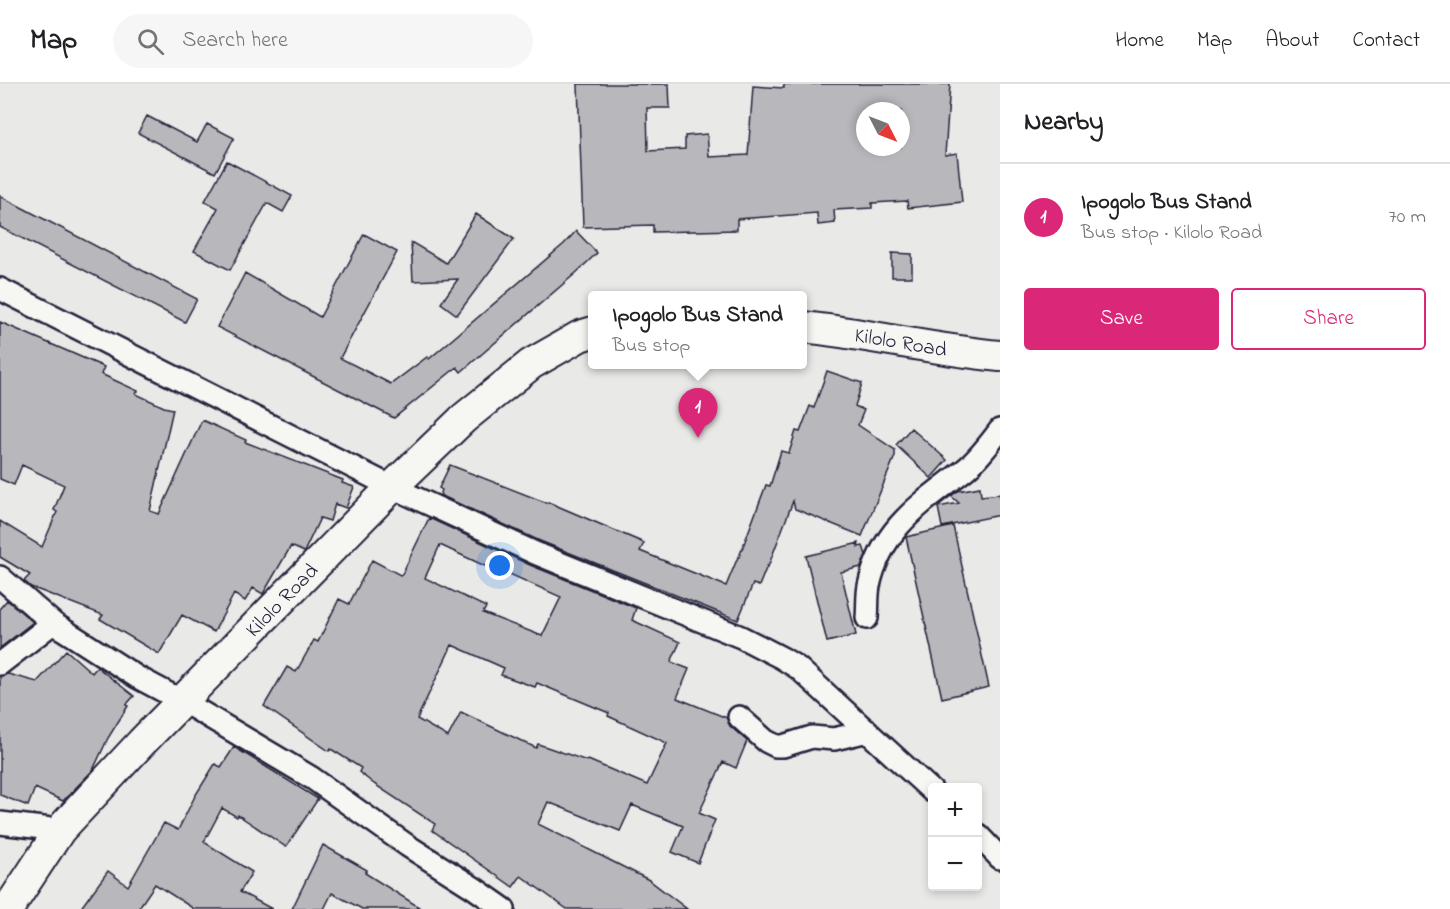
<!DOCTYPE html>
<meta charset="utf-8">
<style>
body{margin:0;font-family:"Indie Flower",sans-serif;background:#f6f6f6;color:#202124}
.controls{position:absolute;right:18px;bottom:18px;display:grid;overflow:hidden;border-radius:6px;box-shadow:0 3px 9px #0003}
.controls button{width:54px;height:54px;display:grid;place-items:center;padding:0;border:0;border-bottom:2px solid #e0e0e0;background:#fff;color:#202124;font:30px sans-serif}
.compass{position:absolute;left:856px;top:18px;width:54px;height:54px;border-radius:50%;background:#fff;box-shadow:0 3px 9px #0003;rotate:132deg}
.you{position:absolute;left:500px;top:482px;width:21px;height:21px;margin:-15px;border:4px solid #fff;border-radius:50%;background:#1a73e8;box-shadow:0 0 0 9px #1a73e833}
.badge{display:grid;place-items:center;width:39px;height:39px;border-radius:50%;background:#db2777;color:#fff;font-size:20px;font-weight:700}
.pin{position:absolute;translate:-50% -50px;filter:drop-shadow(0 2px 3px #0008)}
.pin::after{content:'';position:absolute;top:32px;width:21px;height:18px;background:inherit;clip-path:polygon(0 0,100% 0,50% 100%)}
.popup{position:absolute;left:588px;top:207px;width:219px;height:78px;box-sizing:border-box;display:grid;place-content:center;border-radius:6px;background:#fff;filter:drop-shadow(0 2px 4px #0005);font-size:20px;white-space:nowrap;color:#757577}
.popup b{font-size:22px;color:#202124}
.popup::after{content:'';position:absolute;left:50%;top:100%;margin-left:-12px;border:12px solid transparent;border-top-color:#fff}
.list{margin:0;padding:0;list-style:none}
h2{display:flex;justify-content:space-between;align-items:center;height:78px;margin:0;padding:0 24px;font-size:26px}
h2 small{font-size:20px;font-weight:400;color:#757577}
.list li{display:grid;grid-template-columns:39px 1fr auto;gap:18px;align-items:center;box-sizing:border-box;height:108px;padding:0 24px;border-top:2px solid #e0e0e0}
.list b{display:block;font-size:22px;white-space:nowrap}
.list p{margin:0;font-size:20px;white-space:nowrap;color:#757577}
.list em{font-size:20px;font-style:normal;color:#757577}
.actions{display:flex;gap:12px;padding:18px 24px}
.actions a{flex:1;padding:14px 0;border:2px solid #db2777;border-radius:6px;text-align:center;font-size:21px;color:#db2777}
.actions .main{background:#db2777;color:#fff}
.icon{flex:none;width:33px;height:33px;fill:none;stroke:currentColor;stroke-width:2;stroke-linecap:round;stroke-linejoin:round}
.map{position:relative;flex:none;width:1000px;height:825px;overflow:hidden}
header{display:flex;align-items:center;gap:36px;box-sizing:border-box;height:84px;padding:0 30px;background:#fff;border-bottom:2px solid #e0e0e0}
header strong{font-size:28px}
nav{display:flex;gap:33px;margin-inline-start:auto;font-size:21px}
.search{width:420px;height:54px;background:#f6f6f6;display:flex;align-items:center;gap:15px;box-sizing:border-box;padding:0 21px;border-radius:33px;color:#757577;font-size:22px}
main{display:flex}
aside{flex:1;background:#fff}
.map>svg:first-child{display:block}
.building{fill:#b8b8bc;stroke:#22223b;stroke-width:1.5;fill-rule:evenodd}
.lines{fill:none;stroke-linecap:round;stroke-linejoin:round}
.minor-casing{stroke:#22223b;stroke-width:26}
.secondary-casing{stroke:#22223b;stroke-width:34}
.minor{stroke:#f6f6f2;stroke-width:21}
.secondary{stroke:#f6f6f2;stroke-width:30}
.labels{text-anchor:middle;stroke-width:4.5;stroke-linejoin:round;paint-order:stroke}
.street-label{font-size:21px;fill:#22223b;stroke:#f6f6f2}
</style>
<header>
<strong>Map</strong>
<div class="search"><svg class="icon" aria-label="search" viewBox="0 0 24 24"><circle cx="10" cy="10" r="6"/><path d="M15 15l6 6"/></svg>Search here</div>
<nav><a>Home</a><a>Map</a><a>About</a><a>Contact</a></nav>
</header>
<main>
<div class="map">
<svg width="1000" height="825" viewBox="0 0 1000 825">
<rect width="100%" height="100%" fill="#e9e9e7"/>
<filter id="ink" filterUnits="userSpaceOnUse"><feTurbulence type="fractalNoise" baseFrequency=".0167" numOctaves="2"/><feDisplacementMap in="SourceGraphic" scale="12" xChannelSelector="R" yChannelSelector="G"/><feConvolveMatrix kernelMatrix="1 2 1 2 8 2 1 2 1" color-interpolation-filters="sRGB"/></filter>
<g filter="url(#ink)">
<!-- building -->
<path class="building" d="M578,0H669L670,24H647L648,67L685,65V52L707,50L709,73L748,71L753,2L784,4V0H950L945,71L957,69L962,118L908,124L907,117L872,119V124L834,126L835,139L818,141L817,129L737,135V146L653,148V141L583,143ZM865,27H901V63H865Z
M147,32L197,58L207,40L234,54L215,89L138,49Z
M227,77L292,112L283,128L267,119L230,186L194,167L218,124L205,117Z
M0,112L197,215L185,238L0,143Z
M476,130L514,155L457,231L441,219L458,195L413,197L411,158L446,179Z
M576,147L597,169L576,189L461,288L457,283L394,334L217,243L245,189L320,233L364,150L397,168L340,274L391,300L427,273L429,275L564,160Z
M892,169L912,170V193H892Z
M0,238L104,283L101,290L138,307L136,310L164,323L173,325L150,427L159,430L202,336L246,356L245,358L343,396L342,399L354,403L346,424L335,420L330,437L320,434L304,468L291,462L263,510L253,504L245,517L234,510L214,548L182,531L159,570L100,535L103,531L31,503L24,497L30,491L0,473V437L42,463L57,428L54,426L64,401L22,381L14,401L0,395Z
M827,287L862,299L855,322L864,326L858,341L895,366V372L862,452L795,425L793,417L768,483L767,482L759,502L753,500L738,536L540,457L440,411L442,406L439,404L450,381L547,419L548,418L644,459L640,467L726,502L738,473H739L766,401L770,402L781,367L789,369L796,347L800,348L810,322L814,324Z
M911,344L947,376L931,394L896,361Z
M980,403L981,412L1000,410V431L942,443L938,423L959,419L951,412L958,407Z
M429,434L530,481L636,524L632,536L680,558L671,578L689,585L677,614L727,634L730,642L747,657L736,684L723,678L699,729L715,736L698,779L672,768L683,742L632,721L620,747L548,718L538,740L649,796L687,825H567L521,792L513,803L432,746L435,740L374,700L359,688L361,684L331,665L329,667L264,622L287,583L296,588L314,556L318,558L339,515L349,520L372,476L400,491L402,490ZM440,461L502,490L503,487L561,513L542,552L483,529L486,523L425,494ZM452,561L504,584L501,591L535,603L537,599L609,629L608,632L667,659L647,701L588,676L587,677L538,660L536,664L461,628L448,653L417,635Z
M953,442L989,603L942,614L906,453Z
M859,459L858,463L863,462L866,471L861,483L841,488L856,551L827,558L806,472Z
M7,516L33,538L0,564V524Z
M66,566L92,589L97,583L134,612L126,621L128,622L108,654L93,686L63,717L35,704L28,722L0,711V592L8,590L37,598Z
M234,663L318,715L286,763L238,731L237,733L222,724L204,758L252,788L240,808L272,825H194L155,800L138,825H80L108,787L128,802L164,739L178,746L195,712L215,680L221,683Z
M323,761L367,786L365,789L422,825H362L332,809L324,825H292Z"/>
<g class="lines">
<!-- minor casing -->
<g class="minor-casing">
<path id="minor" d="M0,205L392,403L535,469L741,553L782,574L798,584L932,707
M0,493L53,539L137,593L184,618L312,694L408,762L474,804L504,825
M867,534C868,524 867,512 869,502C882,442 923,419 967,384C980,373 990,359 1000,346
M0,580L53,539
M739,633L766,657L776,662H783L812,653L834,655L868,647
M0,739L60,746
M978,751L1000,774"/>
</g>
<!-- secondary casing -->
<g class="secondary-casing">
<g id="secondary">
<path id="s1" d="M803,243C869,250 934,266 1000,272"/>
<path id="s2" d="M8,825L60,746L142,658L392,403L464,334L531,280L580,252L593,248"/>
</g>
</g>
<!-- minor -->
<use href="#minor" class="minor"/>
<!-- secondary -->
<use href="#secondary" class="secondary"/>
</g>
</g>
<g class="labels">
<!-- street labels -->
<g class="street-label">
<text dy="7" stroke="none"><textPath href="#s1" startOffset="99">Kilolo Road</textPath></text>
<text dy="7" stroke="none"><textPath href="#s2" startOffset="414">Kilolo Road</textPath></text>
</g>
</g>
</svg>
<div class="controls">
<button>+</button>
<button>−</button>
</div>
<svg class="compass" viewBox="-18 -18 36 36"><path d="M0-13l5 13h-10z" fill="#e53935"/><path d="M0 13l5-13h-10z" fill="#757577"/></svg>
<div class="you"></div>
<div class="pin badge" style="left:698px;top:354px">1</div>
<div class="popup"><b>Ipogolo Bus Stand</b>Bus stop</div>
</div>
<aside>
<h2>Nearby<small></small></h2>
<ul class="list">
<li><span class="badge">1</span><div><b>Ipogolo Bus Stand</b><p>Bus stop · Kilolo Road</p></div><em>70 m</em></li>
</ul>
<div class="actions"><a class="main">Save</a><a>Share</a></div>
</aside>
</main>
